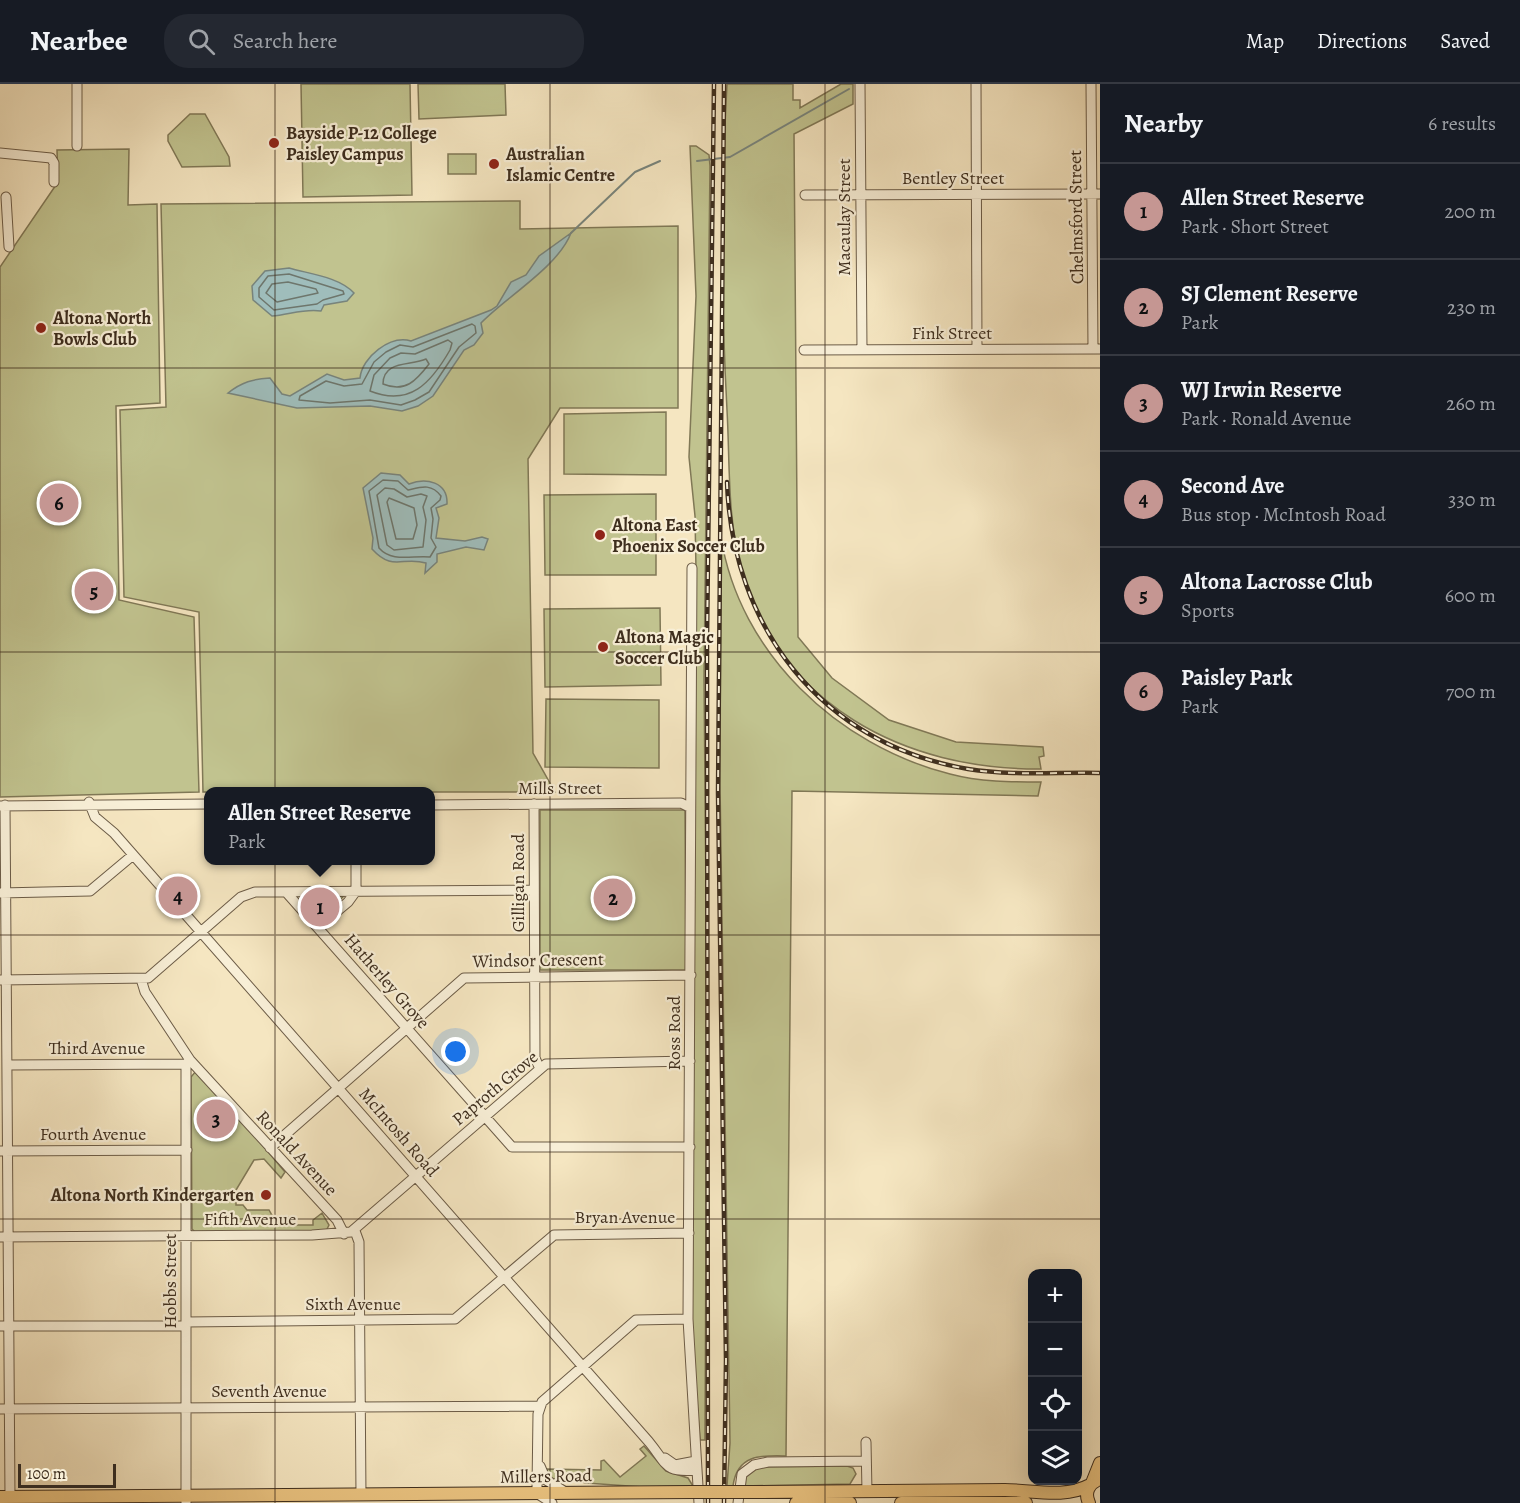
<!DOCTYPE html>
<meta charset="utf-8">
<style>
body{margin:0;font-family:Alegreya,serif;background:#242831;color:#f1f3f6}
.controls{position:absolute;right:18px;bottom:18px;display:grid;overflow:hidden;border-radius:12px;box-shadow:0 6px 24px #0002}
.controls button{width:54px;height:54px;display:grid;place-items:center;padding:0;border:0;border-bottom:2px solid #363941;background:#171b24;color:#f1f3f6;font:30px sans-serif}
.scale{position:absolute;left:18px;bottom:15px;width:98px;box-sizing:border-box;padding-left:6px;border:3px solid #3e2e1e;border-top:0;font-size:16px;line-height:21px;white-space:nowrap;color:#3e2e1e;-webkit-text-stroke:4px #f8efd7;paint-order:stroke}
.you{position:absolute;left:456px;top:968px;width:21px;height:21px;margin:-15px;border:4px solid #fff;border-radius:50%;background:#1a73e8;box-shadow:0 0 0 9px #1a73e833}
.badge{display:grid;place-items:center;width:39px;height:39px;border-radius:50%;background:#c59692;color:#111;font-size:20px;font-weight:700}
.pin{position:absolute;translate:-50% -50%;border:3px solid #fff;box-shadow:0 2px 6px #0006}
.popup{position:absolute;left:204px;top:703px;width:231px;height:78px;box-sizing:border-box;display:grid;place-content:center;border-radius:12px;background:#171b24;filter:drop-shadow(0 2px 4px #0005);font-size:20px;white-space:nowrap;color:#9ea1a6}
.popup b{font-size:22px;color:#f1f3f6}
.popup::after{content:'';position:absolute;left:50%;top:100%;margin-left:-12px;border:12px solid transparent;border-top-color:#171b24}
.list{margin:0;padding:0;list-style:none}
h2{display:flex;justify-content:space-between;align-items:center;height:78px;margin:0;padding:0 24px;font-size:26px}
h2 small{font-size:20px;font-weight:400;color:#9ea1a6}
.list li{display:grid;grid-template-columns:39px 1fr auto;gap:18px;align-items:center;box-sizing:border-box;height:96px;padding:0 24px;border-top:2px solid #363941}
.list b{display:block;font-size:22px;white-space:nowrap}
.list p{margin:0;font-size:20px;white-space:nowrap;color:#9ea1a6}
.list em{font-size:20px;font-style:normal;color:#9ea1a6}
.icon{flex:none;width:33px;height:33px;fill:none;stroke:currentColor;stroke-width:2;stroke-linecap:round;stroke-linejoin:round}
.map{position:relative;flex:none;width:1100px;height:1419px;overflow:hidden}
header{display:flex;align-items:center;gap:36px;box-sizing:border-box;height:84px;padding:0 30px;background:#171b24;border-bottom:2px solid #363941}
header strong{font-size:28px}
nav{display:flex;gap:33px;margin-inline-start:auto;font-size:21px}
.search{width:420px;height:54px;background:#242831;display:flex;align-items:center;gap:15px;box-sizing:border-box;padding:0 21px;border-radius:24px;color:#9ea1a6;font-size:22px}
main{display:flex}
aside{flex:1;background:#171b24}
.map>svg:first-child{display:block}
.green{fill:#c1c38f;stroke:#807856;stroke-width:1.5}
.water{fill:#9fbdbb;stroke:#78847c;stroke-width:1.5}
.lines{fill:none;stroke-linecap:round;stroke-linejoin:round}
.shore{stroke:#6e766c;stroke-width:1.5}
.stream{stroke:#78847c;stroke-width:2}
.minor-casing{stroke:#6c5c47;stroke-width:11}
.major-casing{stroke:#3e2e1e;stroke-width:14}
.minor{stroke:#f8efd7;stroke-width:9}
.major{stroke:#eac380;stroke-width:12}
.rail-casing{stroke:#3e2e1e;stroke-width:4.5}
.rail{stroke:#f8efd7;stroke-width:2;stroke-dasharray:7;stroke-linecap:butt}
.major-bridge-casing{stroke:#3e2e1e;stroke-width:14;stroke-linecap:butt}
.major-bridge{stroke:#eac380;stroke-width:12}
.grid{fill:none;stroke:#3e2e1e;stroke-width:1.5;stroke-opacity:0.55}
.poi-dot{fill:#8f2418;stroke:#f8efd7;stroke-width:2}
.labels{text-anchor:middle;stroke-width:4.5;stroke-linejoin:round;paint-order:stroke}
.poi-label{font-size:18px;font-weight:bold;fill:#3e2e1e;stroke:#f8efd7;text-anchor:start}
.street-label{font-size:18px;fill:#3e2e1e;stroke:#f8efd7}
</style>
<header>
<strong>Nearbee</strong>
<div class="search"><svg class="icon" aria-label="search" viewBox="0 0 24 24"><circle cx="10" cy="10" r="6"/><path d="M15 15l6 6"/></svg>Search here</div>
<nav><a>Map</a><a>Directions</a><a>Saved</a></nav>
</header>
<main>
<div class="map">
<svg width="1100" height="1419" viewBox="0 0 1100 1419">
<rect width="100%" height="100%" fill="#f5e6c1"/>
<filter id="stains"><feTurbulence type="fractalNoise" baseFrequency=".00333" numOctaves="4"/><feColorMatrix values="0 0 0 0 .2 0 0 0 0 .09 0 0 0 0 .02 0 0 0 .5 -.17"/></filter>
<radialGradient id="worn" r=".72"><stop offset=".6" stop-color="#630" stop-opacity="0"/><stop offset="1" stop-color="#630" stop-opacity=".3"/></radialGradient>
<!-- green -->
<path class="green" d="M301,0H410L412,111L303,113Z
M418,0H505L506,31L419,35Z
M727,0H793V16H800V24L841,0H853V20L794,50L798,553L832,594L889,636L956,658L1043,663L1044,672L1039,673L1041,685C905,686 779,622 741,483C727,432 730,378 727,326C721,217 721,107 727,0Z
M190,30H205L229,73L230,82L182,83L168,57V51Z
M690,62H696L709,71L710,82L704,595L707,923L705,1356H700L692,1260L696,486L695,432L689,373L696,212Z
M129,65L128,121L157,120L160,319L116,322L119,516L194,533L199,708L0,713V183L58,98L57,66Z
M448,70H476V90H448Z
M520,117V145L678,142V324H560L528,375L533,669L555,708H203L199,528L124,513L120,326L166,323L161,120Z
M666,328V391L564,390V330Z
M656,410V491H545L544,411Z
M721,453C739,569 838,662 950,690C980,698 1011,698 1041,698L1038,712L792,707L786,1372C760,1371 737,1371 733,1402H727L730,1359L720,700Z
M660,524L661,601L545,603L544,525Z
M546,615L659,616V684L545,683Z
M540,726H685L686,886H540Z
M344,812L319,834L300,813Z
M196,987L208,996L285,1088L281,1094L264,1075L254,1076L236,1106V1121H243L247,1126H269L273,1133H289V1141H313V1136L322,1129L329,1141L326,1147L195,1148L192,1145L191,993Z
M644,1362L666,1387L688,1394L693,1402L643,1403L586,1399C583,1399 581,1397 578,1396C566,1393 552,1403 546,1385L601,1386V1377L604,1376L620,1393L646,1372L640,1365Z
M847,1382L853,1384L856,1390L850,1400L742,1402L748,1388L762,1383Z"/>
<!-- water -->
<path class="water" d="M571,149C558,183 506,213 481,239L483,249L474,261L464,266L433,312L418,322L402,327L370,322L297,324L228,309C242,298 253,295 270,294L282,310L290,312L327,290L344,296L360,294C362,273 390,251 411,257L491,226L497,222L511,198L526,191L539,172Z
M289,184C310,190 339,193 354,209L347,217L324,221L321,227C305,224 288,231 272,232L253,216L252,202L265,187Z
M381,389L400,391L409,400C426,393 448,398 447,420L436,424L439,434L436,454L465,457L482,453L488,455L484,466L466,463L437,470V478L425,489L426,479C402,472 393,488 372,465L373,454L363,404Z"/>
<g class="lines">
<!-- shore -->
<path class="shore" d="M289,190L343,207L344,210L323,216L317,220L274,226L259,213V204L268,192Z
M288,198L316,205L318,209L277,218L266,209L272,200Z
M472,240L475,242L476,249L459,263L429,308L415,316L401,321L370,316L330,319L299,316L300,312L326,297L344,302L362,300L374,278L386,268L400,261L413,263Z
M448,256L452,259L450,266C431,299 410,323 370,307L374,291L390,274L401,269L415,270Z
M426,275L429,280C416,297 405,309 383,300C383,276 411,282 426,275Z
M383,396L398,397L408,406C421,403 431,399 441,412L440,416L431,424L433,435L431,454L436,463L430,473C413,471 392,479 379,464L369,407Z
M385,404L394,405L407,413L421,410L427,412L423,423L426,436L423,463L394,466L387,461L377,411Z
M389,414L414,424L417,441L413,455H396L387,418Z"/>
<!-- stream -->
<path class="stream" d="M697,77L730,73L849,5
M571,149L635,88L660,77"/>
<!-- minor casing -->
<g class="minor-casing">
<path id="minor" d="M77,0V62
M860,0L862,266
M976,0L977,265
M1091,0L1093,265
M0,69L51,74L54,79V98
M805,111L1100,110
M6,113L9,163
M804,266L1100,265
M692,484L688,1235L699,1419
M89,718L95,733L114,749L649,1358C668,1381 664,1389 697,1386
M534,720L535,974L540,985
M5,721L10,1413
M431,721L681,719L689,723
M0,722L209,720
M286,808L512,1063H690
M0,809L90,807L133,771
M318,843L348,818L356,807V776
M141,895L145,908L190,976L337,1136L344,1150
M0,896L148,894L241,813L255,808L534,806
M8,981L186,980
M270,1064L464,894L691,891
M0,1067L187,1066
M355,1147L359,1158L361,1411
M0,1153L312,1151L351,1148L546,980L690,977
M186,1238L455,1235L554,1151L689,1149
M0,1242H186
M0,1325L539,1322
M866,1358L867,1408
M665,1374L675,1381L696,1377
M540,1382L546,1396L567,1409
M186,1419V980L190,976
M552,1419L538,1410L537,1403L538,1330L542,1318L636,1236L688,1235
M738,1419L742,1390L754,1381L768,1378L866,1377"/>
</g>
<!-- major casing -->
<g class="major-casing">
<path id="major" d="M1092,1399L1100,1379
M748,1408C833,1408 919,1407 1005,1406C1033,1406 1064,1415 1090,1401
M0,1413L693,1408
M796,1419H850
M901,1419H1026
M1089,1419C1084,1408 1089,1399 1100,1395"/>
</g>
<!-- minor -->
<use href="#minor" class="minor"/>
<!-- major -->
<use href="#major" class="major"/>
<!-- rail casing -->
<g class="rail-casing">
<path id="rail" d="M724,0L718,709L726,1276L724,1419
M727,398C732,543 821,660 968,685C1012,692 1056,688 1100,689
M708,1419L707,555L714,0"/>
</g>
<!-- rail -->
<use href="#rail" class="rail"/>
<!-- major-bridge casing -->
<g class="major-bridge-casing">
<path id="major-bridge" d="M693,1408H748"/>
</g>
<!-- major-bridge -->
<use href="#major-bridge" class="major-bridge"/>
</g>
<!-- grid -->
<path class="grid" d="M275,0V1419M550,0V1419M825,0V1419M0,284H1100M0,568H1100M0,851H1100M0,1135H1100"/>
<!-- markers -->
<g class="poi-dot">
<circle cx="274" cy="59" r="6"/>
<circle cx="494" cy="80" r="6"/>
<circle cx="41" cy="244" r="6"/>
<circle cx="600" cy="451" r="6"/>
<circle cx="603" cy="563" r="6"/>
<circle cx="266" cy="1111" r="6"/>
</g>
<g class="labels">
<!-- poi labels -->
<g class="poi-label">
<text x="286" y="55">Bayside P-12 College<tspan x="286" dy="21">Paisley Campus</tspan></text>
<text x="506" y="76">Australian<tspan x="506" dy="21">Islamic Centre</tspan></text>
<text x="53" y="240">Altona North<tspan x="53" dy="21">Bowls Club</tspan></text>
<text x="612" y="447">Altona East<tspan x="612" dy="21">Phoenix Soccer Club</tspan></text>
<text x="615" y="559">Altona Magic<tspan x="615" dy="21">Soccer Club</tspan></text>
<text x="254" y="1117" text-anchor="end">Altona North Kindergarten</text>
</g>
<!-- street labels -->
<g class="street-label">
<text x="953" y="100">Bentley Street</text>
<text transform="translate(844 133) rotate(-90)" y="6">Macaulay Street</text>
<text transform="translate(1076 133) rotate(-91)" y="6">Chelmsford Street</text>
<text x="952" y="255">Fink Street</text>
<text x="560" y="710">Mills Street</text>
<text transform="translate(518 799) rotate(-90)" y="6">Gilligan Road</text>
<text transform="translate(538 876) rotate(-1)" y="6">Windsor Crescent</text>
<text transform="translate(387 897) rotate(49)" y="6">Hatherley Grove</text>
<text transform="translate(674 949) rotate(-90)" y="6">Ross Road</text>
<text x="97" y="970">Third Avenue</text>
<text transform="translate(495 1004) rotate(-40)" y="6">Paproth Grove</text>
<text transform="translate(399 1048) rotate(49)" y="6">McIntosh Road</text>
<text x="93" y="1056">Fourth Avenue</text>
<text transform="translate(297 1069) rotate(47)" y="6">Ronald Avenue</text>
<text x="625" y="1139">Bryan Avenue</text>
<text x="250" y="1141">Fifth Avenue</text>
<text transform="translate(170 1197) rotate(-90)" y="6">Hobbs Street</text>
<text x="353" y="1226">Sixth Avenue</text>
<text x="269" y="1313">Seventh Avenue</text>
<text transform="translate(546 1392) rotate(-1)" y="6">Millers Road</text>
</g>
</g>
<rect width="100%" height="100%" filter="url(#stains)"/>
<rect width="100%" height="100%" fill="url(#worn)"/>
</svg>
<div class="controls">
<button>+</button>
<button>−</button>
<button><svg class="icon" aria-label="locate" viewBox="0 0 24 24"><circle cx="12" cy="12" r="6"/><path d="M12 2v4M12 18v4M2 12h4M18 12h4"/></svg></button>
<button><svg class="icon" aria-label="layers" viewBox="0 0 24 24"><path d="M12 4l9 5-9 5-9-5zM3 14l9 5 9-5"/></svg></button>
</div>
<div class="scale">100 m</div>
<div class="you"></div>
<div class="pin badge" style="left:320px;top:823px">1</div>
<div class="popup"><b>Allen Street Reserve</b>Park</div>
<div class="pin badge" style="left:613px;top:814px">2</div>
<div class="pin badge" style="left:216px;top:1035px">3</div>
<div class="pin badge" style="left:178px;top:812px">4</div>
<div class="pin badge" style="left:94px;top:507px">5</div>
<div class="pin badge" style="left:59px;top:419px">6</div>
</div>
<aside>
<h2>Nearby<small>6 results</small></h2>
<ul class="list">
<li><span class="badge">1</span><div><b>Allen Street Reserve</b><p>Park · Short Street</p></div><em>200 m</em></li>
<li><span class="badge">2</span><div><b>SJ Clement Reserve</b><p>Park</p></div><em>230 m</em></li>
<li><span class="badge">3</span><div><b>WJ Irwin Reserve</b><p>Park · Ronald Avenue</p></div><em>260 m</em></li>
<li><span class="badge">4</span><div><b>Second Ave</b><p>Bus stop · McIntosh Road</p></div><em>330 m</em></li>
<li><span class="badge">5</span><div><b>Altona Lacrosse Club</b><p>Sports</p></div><em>600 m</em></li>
<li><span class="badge">6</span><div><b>Paisley Park</b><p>Park</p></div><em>700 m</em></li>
</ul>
</aside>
</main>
